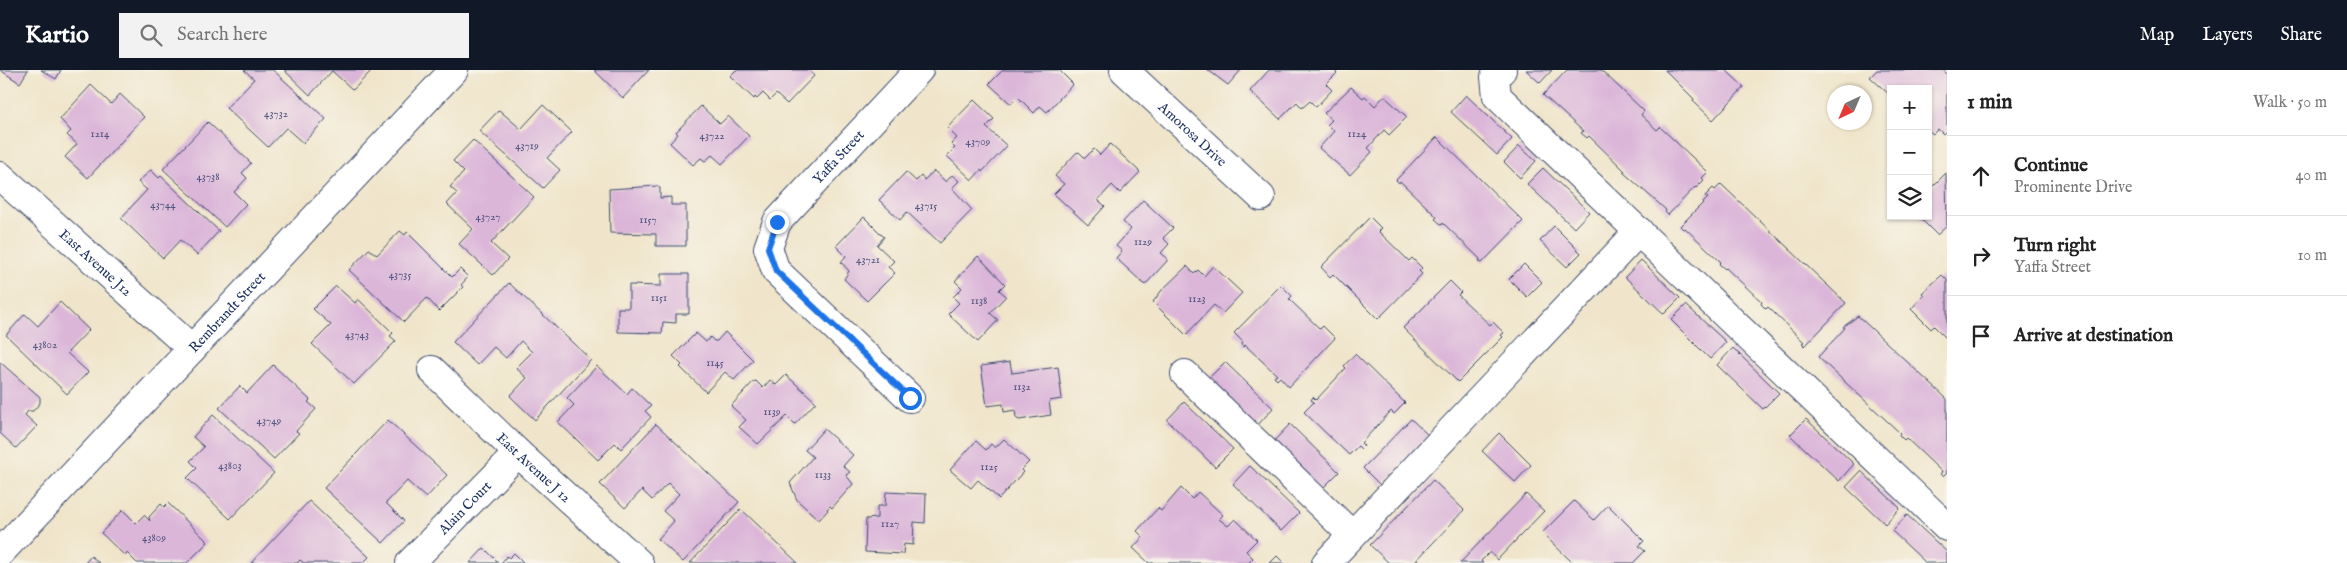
<!DOCTYPE html>
<meta charset="utf-8">
<style>
body{margin:0;font-family:"IM FELL English",serif;background:#f2f2f2;color:#222}
.controls{position:absolute;right:15px;top:15px;display:grid;overflow:hidden;border-radius:0px;box-shadow:0 1px 4px #0004}
.controls button{width:45px;height:45px;display:grid;place-items:center;padding:0;border:0;border-bottom:1px solid #e0e0e0;background:#fff;color:#222;font:25px sans-serif}
.compass{position:absolute;left:1827px;top:15px;width:45px;height:45px;border-radius:50%;background:#fff;box-shadow:0 1px 4px #0004;rotate:224deg}
.stop{position:absolute;width:15px;height:15px;margin:-11px;border:4px solid #1a73e8;border-radius:50%;background:#fff}
.stop.end{background:#1a73e8;border-color:#fff;box-shadow:0 1px 5px #0008}
.list{margin:0;padding:0;list-style:none}
h2{display:flex;justify-content:space-between;align-items:center;height:65px;margin:0;padding:0 20px;font-size:21px}
h2 small{font-size:16px;font-weight:400;color:#767676}
.list li{display:grid;grid-template-columns:32px 1fr auto;gap:15px;align-items:center;box-sizing:border-box;height:80px;padding:0 20px;border-top:1px solid #e0e0e0}
.list b{display:block;font-size:19px;white-space:nowrap}
.list p{margin:0;font-size:16px;white-space:nowrap;color:#767676}
.list em{font-size:16px;font-style:normal;color:#767676}
.icon{flex:none;width:28px;height:28px;fill:none;stroke:currentColor;stroke-width:2;stroke-linecap:round;stroke-linejoin:round}
.map{position:relative;flex:none;width:1947px;height:493px;overflow:hidden}
header{display:flex;align-items:center;gap:30px;box-sizing:border-box;height:70px;padding:0 25px;background:#111827;color:#fff}
header strong{font-size:24px}
nav{display:flex;gap:28px;margin-inline-start:auto;font-size:18px}
.search{width:350px;height:45px;background:#f2f2f2;display:flex;align-items:center;gap:12px;box-sizing:border-box;padding:0 18px;border-radius:0px;color:#767676;font-size:19px}
main{display:flex}
aside{flex:1;background:#fff}
.map>svg:first-child{display:block}
.building{fill:#dbb6d9}
.lines{fill:none;stroke-linecap:round;stroke-linejoin:round}
.minor-casing{stroke:#3b4a6e;stroke-width:30}
.minor{stroke:#fff;stroke-width:28}
.route{stroke:#1a73e8;stroke-width:6}
.labels{text-anchor:middle;stroke-width:4;stroke-linejoin:round;paint-order:stroke}
.number-label{font-size:11px;fill:#4b517d}
.street-label{font-size:14px;fill:#1b2f5e;stroke:#f7f3e8}
</style>
<header>
<strong>Kartio</strong>
<div class="search"><svg class="icon" aria-label="search" viewBox="0 0 24 24"><circle cx="10" cy="10" r="6"/><path d="M15 15l6 6"/></svg>Search here</div>
<nav><a>Map</a><a>Layers</a><a>Share</a></nav>
</header>
<main>
<div class="map">
<svg width="1947" height="493" viewBox="0 0 1947 493">
<rect width="100%" height="100%" fill="#f7f3e8"/>
<filter id="ink" filterUnits="userSpaceOnUse"><feTurbulence type="fractalNoise" baseFrequency=".02" numOctaves="2"/><feDisplacementMap in="SourceGraphic" scale="10" xChannelSelector="R" yChannelSelector="G"/><feConvolveMatrix kernelMatrix="1 2 1 2 8 2 1 2 1" color-interpolation-filters="sRGB"/></filter>
<filter id="wash" filterUnits="userSpaceOnUse"><feTurbulence type="fractalNoise" baseFrequency=".0096" numOctaves="4" result="noise"/><feDisplacementMap in="SourceGraphic" scale="20" xChannelSelector="R" yChannelSelector="G"/><feGaussianBlur stdDeviation="1.12" result="paint"/><feColorMatrix in="noise" values="0 0 0 0 0 0 0 0 0 0 0 0 0 0 0 0 0 1.4 0 .05"/><feComposite in="paint" operator="in"/></filter>
<g filter="url(#wash)">
<rect width="100%" height="100%" fill="#f0e5ca"/>
<g id="blocks">
<!-- building -->
<path class="building" d="M0,0H28L20,13Z
M41,0H61L56,9Z
M244,0H273L326,49L303,73L286,58L268,77L226,38L254,9Z
M284,0H372L353,20L332,1L310,25Z
M594,0H649L623,28Z
M736,0H809L814,6L787,34L776,24L770,30L763,23L757,29L755,27L754,29L730,6Z
M1003,0H1059L1073,14L1047,42L1040,36L1034,43L1018,27L1011,34L989,14Z
M1208,0H1241L1228,15Z
M1269,0H1333L1337,3L1326,14L1332,20L1316,37L1310,31L1302,38L1297,32L1280,49L1250,21Z
M1526,0H1552L1540,13Z
M1567,0H1601L1644,41L1641,45L1657,60L1660,57L1708,102L1702,108L1704,110L1696,118L1695,117L1668,145L1665,142L1666,140L1623,102L1625,101L1589,66L1587,68L1581,63L1583,61L1543,25Z
M1665,0H1726L1744,17L1713,50L1693,31L1694,29Z
M1877,0H1943L1947,4V60L1943,64L1938,59L1933,64L1928,60V19H1891V26L1870,7Z
M91,15L111,34L120,24L144,47L88,108L65,87L77,74L67,65L71,61L60,49Z
M1351,17L1363,28L1365,26L1375,36L1384,26L1407,47L1389,65L1384,60L1368,78L1372,82L1350,105L1319,78L1334,61L1327,55L1332,50L1324,43Z
M1466,25L1512,69L1497,85L1451,42Z
M974,30L994,49L986,57L1007,76L982,102L981,100L972,110L947,86L955,78L951,74L957,68L947,58Z
M543,35L572,62L547,88L560,100L543,118L479,61L499,40L521,59Z
M701,36L720,54L728,46L749,66L722,94L712,85L705,91L701,88L693,95L670,73L678,64L676,62Z
M208,52L251,93L242,103L247,108L234,122L246,134L225,157L163,99Z
M1437,67L1523,151L1482,193L1479,191L1480,189L1443,153L1442,155L1435,149L1437,147L1400,111L1399,113L1396,110Z
M473,70L534,127L491,173L508,189L493,205L459,174L473,159L447,134L457,123L450,117L464,102L453,91Z
M1110,74L1140,102L1120,123L1112,115L1098,130L1105,136L1088,155L1054,124L1064,114L1055,106L1076,83L1079,82L1085,88L1094,79L1100,85Z
M1519,76L1536,91L1520,108L1504,92Z
M1543,98L1589,142L1574,158L1527,114Z
M151,100L159,108L161,106L219,161L197,185L180,170L163,188L121,148L147,120L138,112Z
M934,101L946,112L952,105L959,111L952,118L972,140L940,173L907,142L900,150L879,130L906,102L916,111L921,106L924,110Z
M1946,103L1947,156L1937,165L1918,146H1928V121Z
M1721,114L1846,233L1805,276L1802,273L1804,272L1768,237L1766,239L1761,234L1762,232L1726,198L1725,199L1719,194L1721,192L1685,158L1683,159L1680,156L1708,128L1705,126L1713,118L1715,120Z
M657,116L660,118V128L671,127V135H686V176H656V164L610,163L609,119Z
M1143,130L1173,158L1163,168L1169,174L1161,183L1167,188V191L1145,215L1116,188L1122,181L1116,176L1131,159L1123,152Z
M864,147L884,167L877,175L894,191L888,197L895,203L867,231L844,209L849,201L841,192L846,186L836,176Z
M1370,147L1381,158L1378,161L1409,191L1412,188L1422,198L1419,201L1422,204L1378,249L1333,204L1330,207L1321,197Z
M1554,156L1581,183L1567,197L1540,171Z
M400,161L405,165L407,162L452,207L460,199L468,207L461,215L463,217L439,241L427,228L404,252L349,200L369,179L377,185Z
M978,186L1005,214L999,220L1006,226L990,243L998,250L978,272L948,244L959,233L953,227L962,218L955,211Z
M1641,190L1680,228L1664,244L1625,207Z
M1524,194L1542,212L1527,227L1509,209Z
M1187,196L1194,204L1198,200L1204,206L1213,196L1242,223L1223,243L1214,235L1186,265L1153,232L1162,220Z
M661,204H689V244H676V253L663,252L662,263L618,262V238H629V215L661,216Z
M1942,205L1947,210V269L1934,256L1931,259L1911,239L1924,225L1922,223Z
M1450,211L1461,222L1458,225L1490,255L1493,252L1504,263L1501,265L1503,267L1458,312L1403,258Z
M509,213L591,290L535,350L510,326L527,308L516,298L532,282L521,271L506,288L494,277L477,295L453,272Z
M1281,215L1292,226L1289,229L1320,259L1323,256L1335,268L1289,317L1280,307L1277,310L1274,307L1277,305L1245,275L1243,277L1241,275L1243,272L1234,263Z
M336,216L355,233L358,229L393,263L390,266L396,271L354,314L312,274L331,255L313,239Z
M60,232L89,260L67,283L88,302L67,324L6,265L25,244L38,256Z
M1686,235L1726,272L1710,289L1671,250Z
M1858,246L1947,329V403L1943,407L1940,404L1942,402L1906,368L1904,370L1899,365L1900,363L1818,287L1845,258L1843,257Z
M725,262L753,290L734,310L725,302L706,322L680,297L682,295L673,286L696,263L706,272L710,267L714,271H717Z
M1733,278L1779,323L1763,339L1717,295Z
M1355,284L1405,333L1394,344L1391,341L1361,373L1364,376L1361,379L1358,376L1349,385L1304,342L1314,332L1311,330L1313,327L1316,330L1346,298L1344,296Z
M0,292L40,327V333L33,341H28L25,345L37,356L16,378L0,363Z
M1010,292L1012,303L1058,297L1062,329L1049,331L1051,345L1019,350L1016,348L1015,340L1004,342L1003,334L987,336L981,296Z
M1225,292L1273,338L1256,357L1207,310Z
M273,295L310,330L308,332L316,339L296,361L299,363L274,389L219,338L240,316L247,323Z
M597,296L627,324L632,318L651,336L645,341L651,347L621,379L615,373L598,390L558,352L574,335L567,328Z
M786,305L816,332L795,354L787,346L758,374L739,357L746,350L731,336L753,312L756,311L763,318L770,310L776,315Z
M1184,332L1233,379L1215,397L1167,350Z
M213,345L274,403L230,449L187,408L197,398L190,391L204,377L193,367Z
M1411,349L1429,366L1381,416L1363,398Z
M1806,349L1854,394L1839,411L1790,365Z
M388,350L447,405L426,428L407,411L386,433L404,451L383,473L324,418Z
M656,354L739,432L683,492L658,469L674,451L663,441L679,424L668,413L652,430L642,420L625,438L600,414Z
M1290,354L1339,402L1321,420L1272,373Z
M824,359L853,385L843,396L850,402L846,405L853,414L832,438L830,436L827,439L828,440L819,450L797,430L790,413L813,387L805,380Z
M1499,363L1531,395L1515,412L1482,381Z
M1004,369L1029,392L1021,400L1023,402L999,429L978,410L971,418L950,400L976,371L986,380L991,374L995,378Z
M1250,396L1299,443L1281,461L1233,414Z
M1861,401L1900,438L1885,454L1846,417Z
M1433,410L1464,440L1414,493H1389L1370,475Z
M1181,418L1192,429L1198,422L1223,445L1219,449L1228,456L1235,449L1257,470L1246,481L1253,488L1248,493H1149L1133,478L1143,467L1137,461L1158,438L1161,441Z
M886,422L926,424L925,453L914,452L913,475L904,474L903,484L865,482L866,449L877,448V436H885Z
M1526,424L1544,441L1497,490L1490,482L1481,491L1483,493H1460Z
M309,431L369,487L363,493H304L300,490L297,493H251Z
M1574,431L1594,450L1608,435L1644,471L1639,476L1645,481L1633,493H1573L1542,463Z
M168,433L208,472L187,493H137L127,483L124,485L101,463L123,440L136,453L144,445L150,451L149,447L161,434L164,437Z
M741,439L798,493H690Z
M1907,445L1947,482V493H1926L1892,461Z
M484,478L499,493H470Z
M514,483L524,493H501L507,486L509,488Z
M91,486L99,493H85Z
M1277,486L1284,493H1270Z"/>
</g>
</g>
<g filter="url(#ink)">
<use href="#blocks" fill-opacity="0" stroke="#3b4a6e" stroke-width="1"/>
<g class="lines">
<!-- minor casing -->
<g class="minor-casing">
<g id="minor">
<path id="s1" d="M1124,0L1261,127"/>
<path d="M1502,0L1495,7L1497,26L1947,457"/>
<path id="s2" d="M0,106L192,279"/>
<path id="s3" d="M432,300L518,383L639,493"/>
<path d="M1185,304L1352,465"/>
<path id="s4" d="M910,328L776,201L768,178L777,152L919,0"/>
<path id="s5" d="M0,483L454,0"/>
<path id="s6" d="M410,493L518,383"/>
<path d="M1326,493L1639,161"/>
</g>
</g>
<!-- minor -->
<use href="#minor" class="minor"/>
</g>
</g>
<g class="lines" filter="url(#ink)">
<!-- route -->
<path class="route" d="M777,152L768,178L776,201L910,328"/>
</g>
<g class="labels">
<!-- number labels -->
<g class="number-label">
<text x="276" y="47">43732</text>
<text x="100" y="67">1214</text>
<text x="1357" y="67">1124</text>
<text x="712" y="69">43722</text>
<text x="978" y="75">43709</text>
<text x="527" y="79">43719</text>
<text x="208" y="110">43738</text>
<text x="163" y="138">43744</text>
<text x="926" y="139">43715</text>
<text x="488" y="150">43727</text>
<text x="648" y="153">1157</text>
<text x="1143" y="175">1129</text>
<text x="868" y="193">43721</text>
<text x="400" y="208">43735</text>
<text x="659" y="231">1151</text>
<text x="1197" y="232">1123</text>
<text x="979" y="234">1138</text>
<text x="357" y="268">43743</text>
<text x="45" y="278">43802</text>
<text x="715" y="296">1145</text>
<text x="1022" y="320">1132</text>
<text x="772" y="345">1139</text>
<text x="269" y="354">43749</text>
<text x="230" y="399">43803</text>
<text x="989" y="400">1125</text>
<text x="823" y="408">1133</text>
<text x="890" y="457">1127</text>
<text x="154" y="471">43809</text>
</g>
<!-- street labels -->
<g class="street-label">
<text dy="5" stroke="none"><textPath href="#s1" startOffset="94">Amorosa Drive</textPath></text>
<text dy="5" stroke="none"><textPath href="#s4" startOffset="326">Yaffa Street</textPath></text>
<text dy="5" stroke="none"><textPath href="#s2" startOffset="129">East Avenue J12</textPath></text>
<text dy="5" stroke="none"><textPath href="#s5" startOffset="331">Rembrandt Street</textPath></text>
<text dy="5" stroke="none"><textPath href="#s3" startOffset="141">East Avenue J 12</textPath></text>
<text dy="5" stroke="none"><textPath href="#s6" startOffset="78">Alain Court</textPath></text>
</g>
</g>
</svg>
<div class="controls">
<button>+</button>
<button>−</button>
<button><svg class="icon" aria-label="layers" viewBox="0 0 24 24"><path d="M12 4l9 5-9 5-9-5zM3 14l9 5 9-5"/></svg></button>
</div>
<svg class="compass" viewBox="-18 -18 36 36"><path d="M0-13l5 13h-10z" fill="#e53935"/><path d="M0 13l5-13h-10z" fill="#767676"/></svg>
<div class="stop" style="left:910px;top:328px"></div>
<div class="stop end" style="left:777px;top:152px"></div>
</div>
<aside>
<h2>1 min<small>Walk · 50 m</small></h2>
<ul class="list">
<li><svg class="icon" aria-label="ahead" viewBox="0 0 24 24"><path d="M12 20V5M6 11l6-6 6 6"/></svg><div><b>Continue</b><p>Prominente Drive</p></div><em>40 m</em></li>
<li><svg class="icon" aria-label="right" viewBox="0 0 24 24"><path d="M7 20v-9h11M14 6l5 5-5 5"/></svg><div><b>Turn right</b><p>Yaffa Street</p></div><em>10 m</em></li>
<li><svg class="icon" aria-label="arrive" viewBox="0 0 24 24"><path d="M6 21V4h12l-3 4 3 4H6"/></svg><div><b>Arrive at destination</b></div></li>
</ul>
</aside>
</main>
